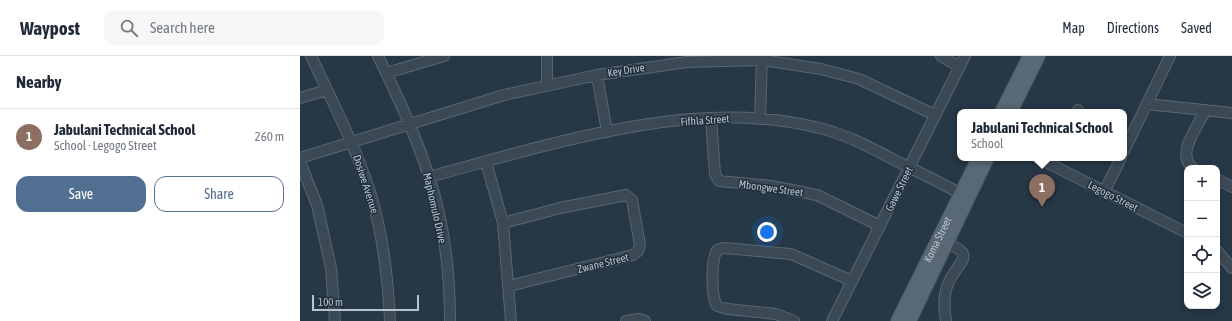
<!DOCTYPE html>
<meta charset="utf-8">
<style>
body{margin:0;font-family:"Asap Condensed",sans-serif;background:#f6f6f7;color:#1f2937}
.controls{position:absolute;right:12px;bottom:12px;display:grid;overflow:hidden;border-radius:8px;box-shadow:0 2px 6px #0003}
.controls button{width:36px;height:36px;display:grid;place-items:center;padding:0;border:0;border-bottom:1px solid #e0e1e3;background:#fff;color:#1f2937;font:20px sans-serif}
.scale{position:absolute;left:12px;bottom:10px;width:107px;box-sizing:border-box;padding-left:4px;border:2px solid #b9c3ce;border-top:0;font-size:11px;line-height:14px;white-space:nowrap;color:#b9c3ce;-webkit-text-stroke:3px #1f2e3b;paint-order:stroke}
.you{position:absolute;left:467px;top:176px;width:14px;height:14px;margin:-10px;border:3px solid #fff;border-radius:50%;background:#1a73e8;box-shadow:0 0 0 6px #1a73e833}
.badge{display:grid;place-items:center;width:26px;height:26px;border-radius:50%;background:#516f90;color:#fff;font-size:13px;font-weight:700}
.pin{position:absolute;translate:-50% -33px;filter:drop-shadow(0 1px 2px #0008)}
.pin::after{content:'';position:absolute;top:21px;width:14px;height:12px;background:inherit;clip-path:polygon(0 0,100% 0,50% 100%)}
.popup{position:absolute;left:657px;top:53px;width:170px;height:52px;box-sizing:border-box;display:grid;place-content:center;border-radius:8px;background:#fff;filter:drop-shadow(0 1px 3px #0005);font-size:13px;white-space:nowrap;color:#747a83}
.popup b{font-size:15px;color:#1f2937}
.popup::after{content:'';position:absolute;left:50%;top:100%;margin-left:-8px;border:8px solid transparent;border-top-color:#fff}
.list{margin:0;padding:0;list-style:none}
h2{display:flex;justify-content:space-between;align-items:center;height:52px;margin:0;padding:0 16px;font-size:17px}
h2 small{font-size:13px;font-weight:400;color:#747a83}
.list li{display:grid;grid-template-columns:26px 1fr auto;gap:12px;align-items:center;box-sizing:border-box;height:56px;padding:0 16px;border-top:1px solid #e0e1e3}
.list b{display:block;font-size:15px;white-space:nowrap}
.list p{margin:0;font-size:13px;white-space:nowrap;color:#747a83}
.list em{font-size:13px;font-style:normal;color:#747a83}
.actions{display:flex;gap:8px;padding:12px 16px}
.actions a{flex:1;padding:9px 0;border:1px solid #516f90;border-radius:12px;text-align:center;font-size:14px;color:#516f90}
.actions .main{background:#516f90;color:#fff}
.icon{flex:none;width:22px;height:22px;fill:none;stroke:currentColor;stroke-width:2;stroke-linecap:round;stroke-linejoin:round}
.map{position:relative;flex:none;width:932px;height:265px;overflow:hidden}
header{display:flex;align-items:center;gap:24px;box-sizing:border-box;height:56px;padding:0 20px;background:#fff;border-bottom:1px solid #e0e1e3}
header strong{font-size:19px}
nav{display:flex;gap:22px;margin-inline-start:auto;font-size:14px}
.search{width:280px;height:36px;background:#f6f6f7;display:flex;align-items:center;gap:10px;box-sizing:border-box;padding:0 14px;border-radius:12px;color:#747a83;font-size:15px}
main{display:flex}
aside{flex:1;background:#fff}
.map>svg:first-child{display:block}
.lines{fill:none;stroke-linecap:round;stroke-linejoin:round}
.minor-casing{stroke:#5a6672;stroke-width:12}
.major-casing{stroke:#45525e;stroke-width:14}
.minor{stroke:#3b4955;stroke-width:10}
.major{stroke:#596875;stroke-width:12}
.labels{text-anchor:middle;stroke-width:3;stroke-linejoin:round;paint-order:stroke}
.street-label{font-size:11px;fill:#b9c3ce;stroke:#1f2e3b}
</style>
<header>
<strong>Waypost</strong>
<div class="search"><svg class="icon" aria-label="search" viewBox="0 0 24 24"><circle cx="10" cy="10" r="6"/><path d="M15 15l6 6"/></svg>Search here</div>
<nav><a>Map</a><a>Directions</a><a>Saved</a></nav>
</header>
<main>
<aside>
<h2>Nearby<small></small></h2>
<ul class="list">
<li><span class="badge" style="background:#8d6e63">1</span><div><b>Jabulani Technical School</b><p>School · Legogo Street</p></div><em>260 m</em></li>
</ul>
<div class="actions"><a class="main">Save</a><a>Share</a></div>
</aside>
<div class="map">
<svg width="932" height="265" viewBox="0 0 932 265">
<rect width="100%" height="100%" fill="#263746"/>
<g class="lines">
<!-- minor casing -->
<g class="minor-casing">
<path id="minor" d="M11,0C32,45 55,89 70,136C83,178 88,221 90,265
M78,0C97,39 116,79 129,121C144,166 150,217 150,265
M641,0L659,11
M86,17L144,0
M297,19L307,76
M247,28V0
M0,42L27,34
M847,48L932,57
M777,56L778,54
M411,62L415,118L419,125L471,130L517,139L580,170
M460,63L462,0
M824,95L870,0
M0,102L204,39L297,19L387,6L462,4L521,13L559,23L635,59
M738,102L887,177
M0,106L17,149L31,212L35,265
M186,106L203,167L211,265
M893,112C875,98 898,70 906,54
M129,121C248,89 392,41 515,71C547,78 575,94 604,109C625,119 646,129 666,141
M917,123L932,131
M804,136L821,102
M203,167L260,152L326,139L332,144L340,189L338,195L333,199L209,230
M641,186C682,198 656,206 648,228C643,240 644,252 646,265
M917,195L932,212
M326,265L339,263L345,265
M494,265L476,258L428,253L417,250C411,240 411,204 417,194L424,192L491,198L552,225
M532,265L665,0"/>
</g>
<!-- major casing -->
<g class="major-casing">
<g id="major">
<path d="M701,56L729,0"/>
<path d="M711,56L739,0"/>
<path id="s1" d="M597,265L678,102"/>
<path d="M610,265L688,102"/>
</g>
</g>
<!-- minor -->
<use href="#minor" class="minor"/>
<!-- major -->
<use href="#major" class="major"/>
</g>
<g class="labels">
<!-- street labels -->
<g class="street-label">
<text transform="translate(326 14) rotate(-9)" y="4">Key Drive</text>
<text transform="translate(405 64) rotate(-4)" y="4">Fifhla Street</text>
<text transform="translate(66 128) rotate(72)" y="4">Dosiwe Avenue</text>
<text transform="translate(471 132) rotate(8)" y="4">Mbongwe Street</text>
<text transform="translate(599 133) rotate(-64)" y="4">Gawe Street</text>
<text transform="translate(813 140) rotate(27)" y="4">Legogo Street</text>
<text transform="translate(135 152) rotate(77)" y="4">Maphomulo Drive</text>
<text dy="4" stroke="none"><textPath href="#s1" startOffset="91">Koma Street</textPath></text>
<text transform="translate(303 207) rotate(-14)" y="4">Zwane Street</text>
</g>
</g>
</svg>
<div class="controls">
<button>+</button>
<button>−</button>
<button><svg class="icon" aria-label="locate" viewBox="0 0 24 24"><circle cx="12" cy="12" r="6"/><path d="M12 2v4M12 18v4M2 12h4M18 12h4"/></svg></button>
<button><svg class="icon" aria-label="layers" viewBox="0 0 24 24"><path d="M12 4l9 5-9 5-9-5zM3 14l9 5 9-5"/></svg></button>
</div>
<div class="scale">100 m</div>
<div class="you"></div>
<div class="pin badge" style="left:742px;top:151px;background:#8d6e63">1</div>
<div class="popup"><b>Jabulani Technical School</b>School</div>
</div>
</main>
